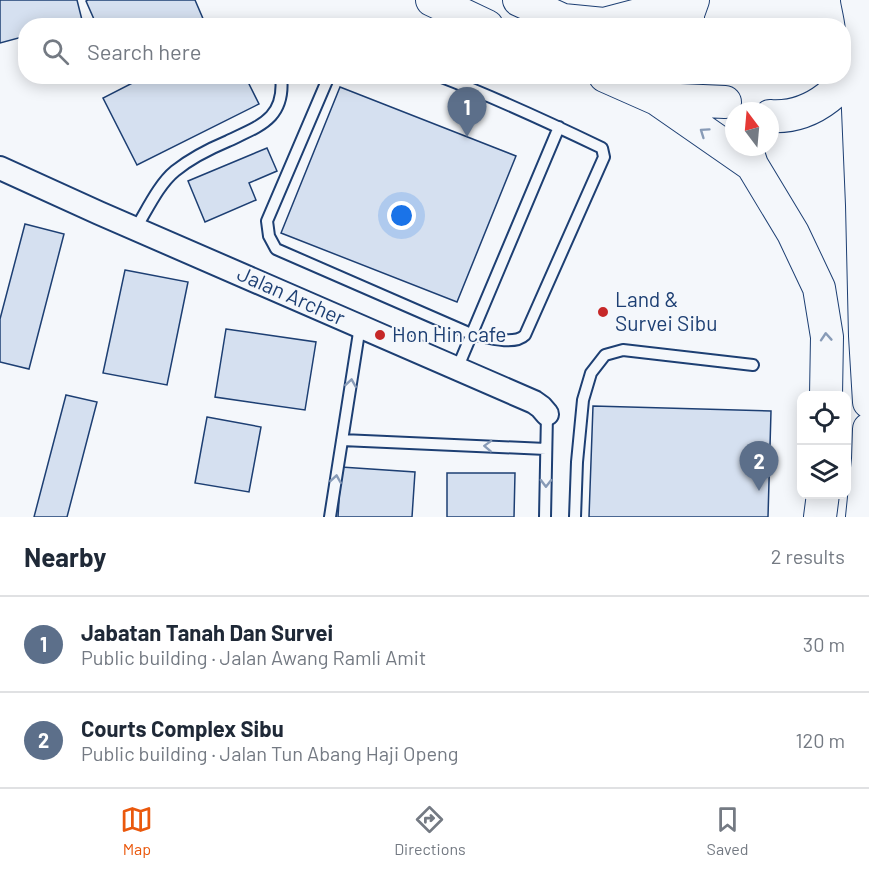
<!DOCTYPE html>
<meta charset="utf-8">
<style>
body{margin:0;font-family:Barlow,sans-serif;background:#f2f2f3;color:#1f2937}
.controls{position:absolute;right:18px;bottom:18px;display:grid;overflow:hidden;border-radius:12px;box-shadow:0 3px 15px #0003}
.controls button{width:54px;height:54px;display:grid;place-items:center;padding:0;border:0;border-bottom:2px solid #e0e1e3;background:#fff;color:#1f2937;font:30px sans-serif}
.compass{position:absolute;left:725px;top:102px;width:54px;height:54px;border-radius:50%;background:#fff;box-shadow:0 3px 15px #0003;rotate:344deg}
.you{position:absolute;left:402px;top:216px;width:21px;height:21px;margin:-15px;border:4px solid #fff;border-radius:50%;background:#1a73e8;box-shadow:0 0 0 9px #1a73e833}
.badge{display:grid;place-items:center;width:39px;height:39px;border-radius:50%;background:#ea580c;color:#fff;font-size:20px;font-weight:700}
.pin{position:absolute;translate:-50% -50px;filter:drop-shadow(0 2px 3px #0008)}
.pin::after{content:'';position:absolute;top:32px;width:21px;height:18px;background:inherit;clip-path:polygon(0 0,100% 0,50% 100%)}
.list{margin:0;padding:0;list-style:none}
h2{display:flex;justify-content:space-between;align-items:center;height:78px;margin:0;padding:0 24px;font-size:26px}
h2 small{font-size:20px;font-weight:400;color:#747a83}
.list li{display:grid;grid-template-columns:39px 1fr auto;gap:18px;align-items:center;box-sizing:border-box;height:96px;padding:0 24px;border-top:2px solid #e0e1e3}
.list b{display:block;font-size:22px;white-space:nowrap}
.list p{margin:0;font-size:20px;white-space:nowrap;color:#747a83}
.list em{font-size:20px;font-style:normal;color:#747a83}
.icon{flex:none;width:33px;height:33px;fill:none;stroke:currentColor;stroke-width:2;stroke-linecap:round;stroke-linejoin:round}
.map{position:relative;flex:none;width:869px;height:517px;overflow:hidden}
.search{position:absolute;background:#fff;box-shadow:0 3px 15px #0003;left:18px;right:18px;top:18px;height:66px;display:flex;align-items:center;gap:15px;box-sizing:border-box;padding:0 21px;border-radius:24px;color:#747a83;font-size:22px}
.sheet{height:270px;background:#fff}
nav{display:flex;justify-content:space-around;align-items:center;box-sizing:border-box;height:84px;border-top:2px solid #e0e1e3;background:#fff;font-size:16px;color:#747a83}
nav a{display:grid;justify-items:center;gap:3px}
nav .on{color:#ea580c}
.map>svg:first-child{display:block}
.building{fill:#d5e0f0;stroke:#1d3f73;stroke-width:1.5}
.lines{fill:none;stroke-linecap:round;stroke-linejoin:round}
.service-casing{stroke:#1d3f73;stroke-width:14}
.minor-casing{stroke:#1d3f73;stroke-width:26}
.secondary-casing{stroke:#1d3f73;stroke-width:34}
.service{stroke:#f4f7fb;stroke-width:10}
.minor{stroke:#f4f7fb;stroke-width:22}
.secondary{stroke:#f4f7fb;stroke-width:32}
.oneway{stroke:#889bb7}
.poi-dot{fill:#c62828;stroke:#f4f7fb;stroke-width:2}
.labels{text-anchor:middle;stroke-width:4.5;stroke-linejoin:round;paint-order:stroke}
.street-label{font-size:21px;fill:#1d3f73;stroke:#f4f7fb}
.poi-label{font-size:21px;fill:#1d3f73;stroke:#f4f7fb;text-anchor:start}
</style>
<div class="map">
<svg width="869" height="517" viewBox="0 0 869 517">
<rect width="100%" height="100%" fill="#f4f7fb"/>
<!-- building -->
<path class="building" d="M0,0H77L82,20L63,26H26V36L0,43Z
M88,0H195L204,21L194,26H97L86,1Z
M146,76H245L259,104L137,165L103,98Z
M340,87L516,156L457,302L281,233Z
M267,148L277,171L249,183L256,200L205,222L188,181Z
M25,224L64,234L29,369L0,362V319Z
M125,270L188,282L167,385L103,373Z
M226,329L316,342L305,410L215,397Z
M66,395L97,402L67,517H34Z
M593,406L771,411L768,517H589Z
M207,417L261,427L249,492L195,483Z
M341,467L415,472L412,517H338Z
M447,473H515L514,517H447Z"/>
<g class="lines">
<!-- service casing -->
<g class="service-casing">
<path id="service" d="M329,76L267,221L269,236L276,249L471,334C486,337 514,346 525,335L604,157L602,148C548,122 494,97 439,76
M136,228C147,210 159,184 175,171C191,158 209,149 228,141C259,126 286,119 281,76
M457,369L559,127
M342,440L546,449
M330,517L360,326
M545,517L547,414
M575,517L577,462L583,400L591,373L605,355L623,350L753,365"/>
</g>
<!-- minor casing -->
<g class="minor-casing">
<path id="minor" d="M0,168L99,213L534,402L541,407L547,414"/>
</g>
<!-- secondary casing -->
<g class="secondary-casing">
<path id="secondary" d="M432,0L487,26
M519,0L563,20L604,24L653,11L676,0
M688,26V14L693,0
M856,62L862,205L865,336L869,402
M605,76L657,99L725,102
M657,99L752,165
M770,116C812,119 852,87 861,46C864,30 860,15 857,0
M746,147L752,165L793,233L819,288L827,337L826,395
M820,517L823,494
M862,517L868,459L869,429"/>
</g>
<!-- service -->
<use href="#service" class="service"/>
<!-- minor -->
<use href="#minor" class="minor"/>
<!-- secondary -->
<use href="#secondary" class="secondary"/>
</g>
<!-- one-way arrows -->
<defs><path id="oneway-chevron" d="M-2-3.5L2.5 0L-2 3.5" fill="none" stroke-width="1.6" stroke-linecap="round" stroke-linejoin="round" transform="scale(1.5)"/></defs>
<g class="oneway">
<use href="#oneway-chevron" transform="translate(704 132) rotate(-145)"/>
<use href="#oneway-chevron" transform="translate(826 337) rotate(-94)"/>
<use href="#oneway-chevron" transform="translate(351 383) rotate(-81)"/>
<use href="#oneway-chevron" transform="translate(488 446) rotate(-178)"/>
<use href="#oneway-chevron" transform="translate(336 479) rotate(-81)"/>
<use href="#oneway-chevron" transform="translate(546 483) rotate(91)"/>
</g>
<!-- markers -->
<g class="poi-dot">
<circle cx="603" cy="312" r="6"/>
<circle cx="380" cy="335" r="6"/>
</g>
<g class="labels">
<!-- street labels -->
<g class="street-label">
<text transform="translate(291 296) rotate(24)" y="7">Jalan Archer</text>
</g>
<!-- poi labels -->
<g class="poi-label">
<text x="615" y="307">Land &amp;<tspan x="615" dy="24">Survei Sibu</tspan></text>
<text x="392" y="342">Hon Hin cafe</text>
</g>
</g>
</svg>
<div class="controls">
<button><svg class="icon" aria-label="locate" viewBox="0 0 24 24"><circle cx="12" cy="12" r="6"/><path d="M12 2v4M12 18v4M2 12h4M18 12h4"/></svg></button>
<button><svg class="icon" aria-label="layers" viewBox="0 0 24 24"><path d="M12 4l9 5-9 5-9-5zM3 14l9 5 9-5"/></svg></button>
</div>
<svg class="compass" viewBox="-18 -18 36 36"><path d="M0-13l5 13h-10z" fill="#e53935"/><path d="M0 13l5-13h-10z" fill="#747a83"/></svg>
<div class="you"></div>
<div class="pin badge" style="left:467px;top:137px;background:#5c6f8a">1</div>
<div class="pin badge" style="left:759px;top:491px;background:#5c6f8a">2</div>
<div class="search"><svg class="icon" aria-label="search" viewBox="0 0 24 24"><circle cx="10" cy="10" r="6"/><path d="M15 15l6 6"/></svg>Search here</div>
</div>
<section class="sheet">
<h2>Nearby<small>2 results</small></h2>
<ul class="list">
<li><span class="badge" style="background:#5c6f8a">1</span><div><b>Jabatan Tanah Dan Survei</b><p>Public building · Jalan Awang Ramli Amit</p></div><em>30 m</em></li>
<li><span class="badge" style="background:#5c6f8a">2</span><div><b>Courts Complex Sibu</b><p>Public building · Jalan Tun Abang Haji Openg</p></div><em>120 m</em></li>
</ul>
</section>
<nav>
<a class="on"><svg class="icon" aria-label="map" viewBox="0 0 24 24"><path d="M3 6l6-2 6 2 6-2v14l-6 2-6-2-6 2zM9 4v14M15 6v14"/></svg>Map</a>
<a><svg class="icon" aria-label="directions" viewBox="0 0 24 24"><path d="M12 3l9 9-9 9-9-9zM9 14v-3h6M13 9l2 2-2 2"/></svg>Directions</a>
<a><svg class="icon" aria-label="saved" viewBox="0 0 24 24"><path d="M7 4h10v16l-5-4-5 4z"/></svg>Saved</a>
</nav>
